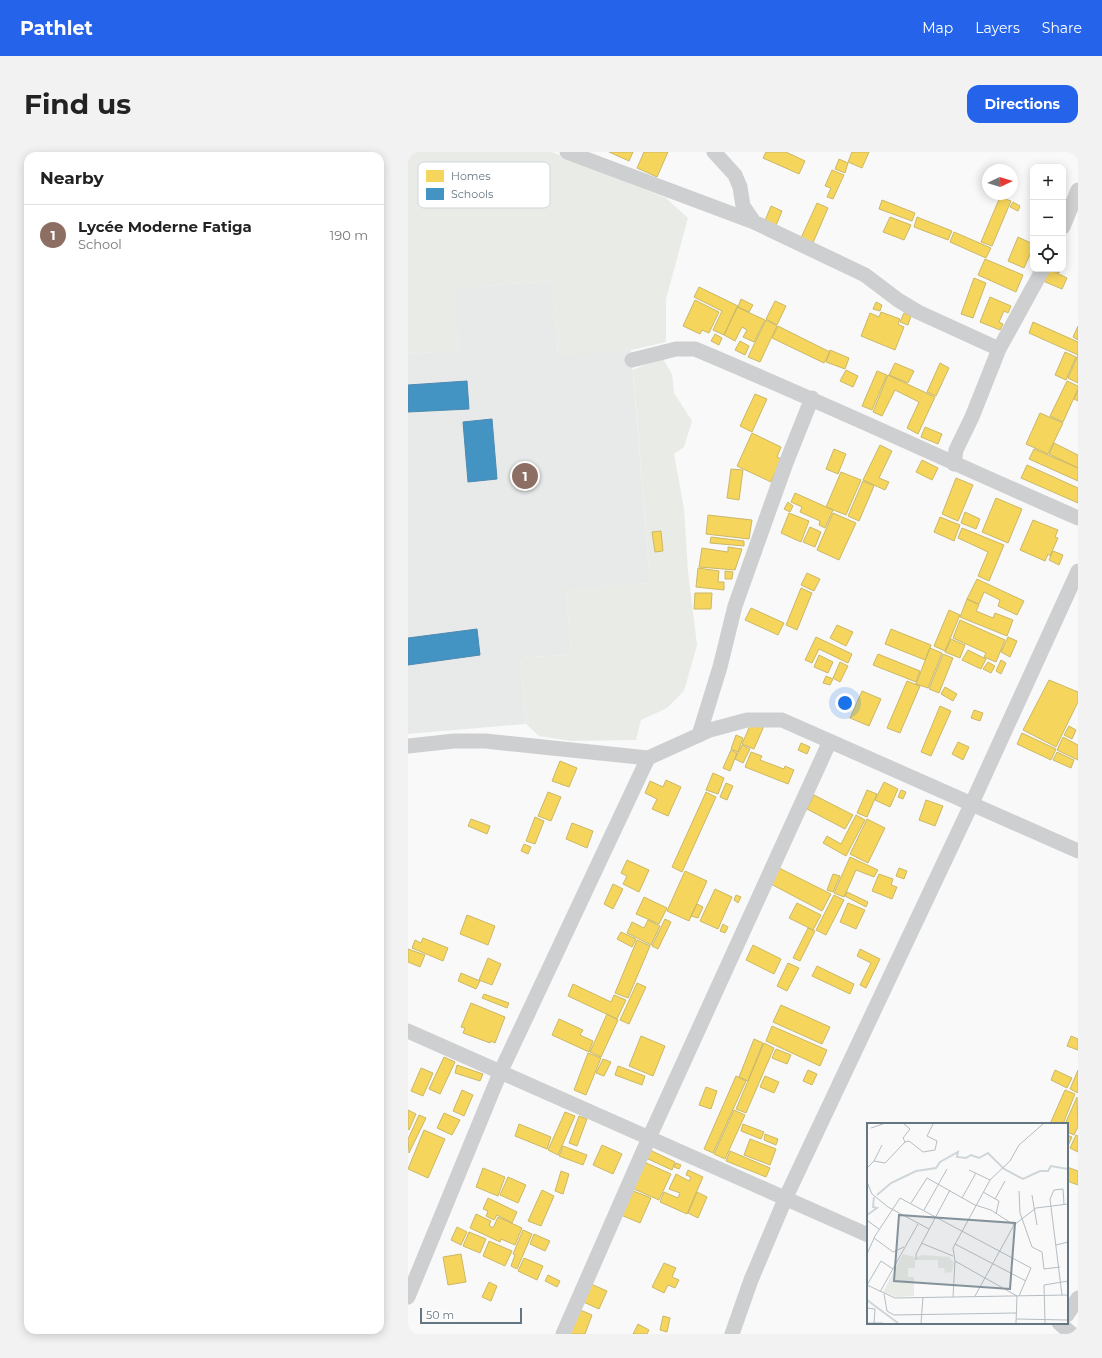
<!DOCTYPE html>
<meta charset="utf-8">
<style>
body{margin:0;font-family:Montserrat,sans-serif;background:#f2f2f2;color:#222}
.controls{position:absolute;right:12px;top:12px;display:grid;overflow:hidden;border-radius:8px;box-shadow:0 2px 10px #0003}
.controls button{width:36px;height:36px;display:grid;place-items:center;padding:0;border:0;border-bottom:1px solid #e0e0e0;background:#fff;color:#222;font:20px sans-serif}
.compass{position:absolute;left:574px;top:12px;width:36px;height:36px;border-radius:50%;background:#fff;box-shadow:0 2px 10px #0003;rotate:86deg}
.scale{position:absolute;left:12px;bottom:10px;width:102px;box-sizing:border-box;padding-left:4px;border:2px solid #657683;border-top:0;font-size:11px;line-height:14px;white-space:nowrap;color:#657683;-webkit-text-stroke:3px #fff;paint-order:stroke}
.you{position:absolute;left:437px;top:551px;width:14px;height:14px;margin:-10px;border:3px solid #fff;border-radius:50%;background:#1a73e8;box-shadow:0 0 0 6px #1a73e833}
.badge{display:grid;place-items:center;width:26px;height:26px;border-radius:50%;background:#2563eb;color:#fff;font-size:13px;font-weight:700}
.pin{position:absolute;translate:-50% -50%;border:2px solid #fff;box-shadow:0 1px 4px #0006}
.list{margin:0;padding:0;list-style:none}
h2{display:flex;justify-content:space-between;align-items:center;height:52px;margin:0;padding:0 16px;font-size:17px}
h2 small{font-size:13px;font-weight:400;color:#767676}
.list li{display:grid;grid-template-columns:26px 1fr auto;gap:12px;align-items:center;box-sizing:border-box;height:60px;padding:0 16px;border-top:1px solid #e0e0e0}
.list b{display:block;font-size:15px;white-space:nowrap}
.list p{margin:0;font-size:13px;white-space:nowrap;color:#767676}
.list em{font-size:13px;font-style:normal;color:#767676}
.icon{flex:none;width:22px;height:22px;fill:none;stroke:currentColor;stroke-width:2;stroke-linecap:round;stroke-linejoin:round}
.map{position:relative;flex:none;width:670px;height:1182px;overflow:hidden;border-radius:12px}
header{display:flex;align-items:center;gap:24px;box-sizing:border-box;height:56px;padding:0 20px;background:#2563eb;color:#fff}
header strong{font-size:19px}
nav{display:flex;gap:22px;margin-inline-start:auto;font-size:14px}
.intro{display:flex;align-items:center;justify-content:space-between;box-sizing:border-box;height:96px;padding:0 24px}
h1{margin:0;font-size:28px}
.button{padding:10px 18px;border-radius:12px;background:#2563eb;color:#fff;font-size:14px;font-weight:700}
main{display:flex;gap:24px;padding:0 24px}
aside{flex:1;background:#fff;border-radius:12px;box-shadow:0 2px 10px #0003}
.map>svg:first-child{display:block}
.built{fill:#e8e9e9}
.green{fill:#e8ebe6}
.homes{fill:#f6d55c;stroke:#cab868}
.schools{fill:#4393c3;stroke:#4d8ab0}
.lines{fill:none;stroke-linecap:round;stroke-linejoin:round}
.minor{stroke:#cecfd0;stroke-width:15}
.inset-river{fill:none;stroke:#ced6d9;stroke-width:2}
.inset-road{fill:none;stroke:#b5bdc3;stroke-width:1}
.view{fill:#84929c;fill-opacity:0.15;stroke:#84929c;stroke-width:2}
.inset-edge{fill:none;stroke:#657683;stroke-width:2}
.key{fill:#fff;stroke:#d1d6da;stroke-width:1}
.key-label{font-size:11px;fill:#657683}
</style>
<header>
<strong>Pathlet</strong>
<nav><a>Map</a><a>Layers</a><a>Share</a></nav>
</header>
<div class="intro"><h1>Find us</h1><a class="button">Directions</a></div>
<main>
<aside>
<h2>Nearby<small></small></h2>
<ul class="list">
<li><span class="badge" style="background:#8d6e63">1</span><div><b>Lycée Moderne Fatiga</b><p>School</p></div><em>190 m</em></li>
</ul>
</aside>
<div class="map">
<svg width="670" height="1182" viewBox="0 0 670 1182">
<rect width="100%" height="100%" fill="#f9f9f9"/>
<!-- built -->
<path class="built" d="M144,129L150,203L223,198L242,431L158,438L163,502L112,506L118,572L0,582V202L51,198L46,136Z"/>
<!-- green -->
<path class="green" d="M0,0H144L258,46L280,66L258,147V190L223,198L150,204L144,129L47,136L51,198L0,202Z
M254,205L264,222L266,241L284,269L276,295L266,302L276,357L280,419L289,493L276,539L259,556L233,568L228,588L163,589L131,584L118,572L112,506L163,502L158,437L242,431L225,218Z"/>
<!-- homes -->
<path class="homes" d="M201,0H225L221,9Z
M236,0H260L249,25L229,16Z
M358,0H378L397,9L391,22L355,6Z
M444,0H461L454,16L440,10Z
M431,7L440,11L437,21L427,17Z
M424,18L436,23L425,47L419,45L423,36L417,34Z
M592,45L603,49L584,94L573,90Z
M474,48L507,61L504,69L471,57Z
M605,50L612,54L610,59L602,55Z
M409,51L420,56L404,93L392,88Z
M363,54L374,59L367,76L356,71Z
M482,65L503,73L496,88L475,80Z
M509,65L544,79L540,88L506,75Z
M546,80L583,96L578,106L542,90Z
M610,85L625,92V96L616,116L600,109Z
M577,107L615,123L608,140L570,123Z
M641,117L659,126L654,137L635,129Z
M642,117H653L651,121Z
M566,126L578,131L565,166L553,162Z
M291,135L330,154L316,183L305,178L314,159L286,145Z
M582,145L603,154L600,161L596,159L591,170L595,172L592,178L572,170Z
M333,147L345,153L341,160L330,155Z
M287,148L311,160L301,181L294,178L292,182L275,174Z
M367,149L378,154L369,173L358,167Z
M468,150L474,153L472,159L465,157Z
M329,155L357,168L346,190L335,185L339,178L334,175L327,189L316,183Z
M473,160L492,167L490,172L496,175L487,198L453,184L462,161L471,165Z
M496,161L503,164L500,173L492,170Z
M358,168L369,174L352,210L340,205Z
M625,170L670,190V231L660,226L670,203L621,181Z
M370,174L422,200L416,211L364,186Z
M670,174V188L665,185Z
M307,182L314,186L311,193L303,189Z
M332,189L341,194L337,203L327,198Z
M422,198L441,206L437,217L418,210Z
M657,200L668,205L658,228L647,223Z
M487,211L506,219L500,231L481,223Z
M532,211L541,216L528,244L519,240Z
M438,218L450,224L445,235L432,229Z
M469,219L479,223L464,258L454,254Z
M480,223L527,245L510,282L499,276L511,250L487,238L474,264L465,260Z
M659,229L670,234V237L655,270L642,264Z
M670,238V249L666,247Z
M347,242L359,247L344,280L332,274Z
M632,261L655,271L640,302L618,292Z
M517,275L534,282L530,292L513,285Z
M344,281L373,295L369,305L373,307L363,330L329,314Z
M646,291L670,303V316L641,302Z
M472,293L484,299L471,326L481,330L477,338L455,328Z
M426,297L438,302L430,322L418,317Z
M626,297L670,316V329L621,307Z
M514,308L530,316L524,328L508,320Z
M619,313L670,336V351L613,326Z
M323,317L335,318L331,348L319,346Z
M433,320L453,328L438,363L418,355Z
M548,326L565,333L550,369L534,362Z
M455,329L466,334L451,369L440,364Z
M387,341L425,358L417,376L411,373L412,369L392,360L394,355L383,350Z
M588,346L614,357L600,391L574,380Z
M380,350L385,354L382,360L376,357Z
M557,360L572,367L568,377L553,371Z
M381,361L401,369L393,390L373,381Z
M425,361L448,371L431,408L409,398Z
M300,363L344,368L341,387L298,382Z
M532,365L552,373L546,389L526,380Z
M625,368L650,378L647,385L650,386L642,404L640,402L637,409L612,398Z
M402,375L413,380L407,395L395,390Z
M554,376L596,393L581,429L570,424L580,400L550,386Z
M253,379L255,399L247,400L244,380Z
M303,385L336,389V394L302,391Z
M320,395L334,397L327,418L291,415L294,396L320,400Z
M645,399L655,403L651,413L641,408Z
M290,416L311,419L310,430H316V438L288,435Z
M317,419L325,420L324,427H317Z
M399,421L412,427L406,439L393,433Z
M569,427L616,449L609,463L590,454L592,448L576,440L571,452L559,447Z
M393,436L404,441L389,478L378,473Z
M287,441H304L303,457H286Z
M559,447L571,453L568,459L585,466L587,461L605,468L599,484L552,465Z
M343,456L376,471L370,483L337,468Z
M541,458L552,463L537,499L526,494Z
M552,468L597,488L588,510L576,505L578,501L545,486Z
M429,473L445,480L438,494L422,486Z
M483,477L523,493L517,508L477,492Z
M408,485L444,502L440,511L411,497L404,511L397,508Z
M600,485L609,489L602,505L593,500Z
M543,487L557,493L552,506L537,500Z
M522,496L534,501L520,536L508,532Z
M560,498L578,507L573,517L554,508Z
M470,502L512,519L508,530L465,513Z
M535,502L545,506L531,541L521,537Z
M411,503L425,510L420,521L406,515Z
M593,508L598,511L593,522L588,519Z
M432,510L440,514L432,530L425,526Z
M580,510L587,514L583,521L575,517Z
M418,524L425,527L422,533L415,531Z
M641,528L670,540V550L648,595L615,578Z
M499,529L512,534L492,581L479,576Z
M537,535L549,542L545,549L533,542Z
M454,539L473,547L461,574L442,566Z
M532,554L543,559L523,604L513,600Z
M566,558L575,561L572,569L563,566Z
M344,569L356,574L346,597L334,592Z
M661,574L668,578L664,587L656,583Z
M614,581L648,597L643,608L609,592Z
M328,583L335,586L330,600L323,597Z
M655,585L670,593V608L649,598Z
M550,590L561,595L555,608L544,602Z
M393,591L402,595L399,602L390,598Z
M334,593L342,597L335,611L327,607Z
M323,598L329,601L322,619L315,616Z
M343,600L354,604L352,608L376,617L377,614L386,618L380,632L337,615Z
M649,600L666,608L663,616L645,608Z
M152,609L169,616L161,635L144,629Z
M305,621L316,626L310,642L298,638Z
M258,628L273,635L260,664L244,657L249,647L237,641L242,629L255,635Z
M476,630L490,637L482,655L467,648Z
M318,631L325,634L319,648L312,645Z
M459,638L469,642L459,665L449,661Z
M493,638L498,640L495,647L490,645Z
M140,640L153,645L143,669L130,664Z
M298,640L308,645L274,720L264,715Z
M406,643L445,663L437,677L399,657Z
M518,648L535,654L527,674L511,668Z
M448,663L457,668L438,704L415,691L419,684L433,692Z
M127,665L136,669L127,692L118,689Z
M63,667L82,674L79,682L60,674Z
M459,667L477,676L460,711L442,702Z
M164,671L185,679L179,696L158,687Z
M116,692L123,695L120,702L113,699Z
M442,705L470,718L466,725L448,718L436,745L426,741Z
M219,708L241,718L231,740L215,732L219,724L213,721Z
M369,715L423,742L414,759L361,731Z
M491,716L499,719L496,727L488,724Z
M277,719L299,729L281,769L259,759Z
M425,722L432,724L425,740L419,738Z
M471,722L485,727L483,733L489,735L484,747L464,739Z
M205,732L215,737L205,757L196,752Z
M307,737L324,745L310,777L292,769Z
M439,740L460,750L458,755L437,744Z
M328,743L333,745L330,751L326,748Z
M426,743L436,748L418,783L408,778Z
M236,745L259,756L251,772L228,762Z
M389,751L413,763L405,778L381,766Z
M440,751L457,758L448,777L432,770Z
M289,752L295,755L290,766L283,764Z
M59,763L87,774L80,793L52,782Z
M257,767L263,770L250,797L244,794Z
M240,768L252,774L243,793L219,781L224,770L236,776Z
M315,772L320,775L317,781L312,779Z
M400,776L407,779L392,809L385,806Z
M213,780L228,787L224,795L209,787Z
M15,786L40,796L35,809L4,796L7,788L13,791Z
M229,788L242,794L220,846L207,841Z
M345,793L373,807L366,822L338,808Z
M0,797L17,803L12,815L0,810Z
M452,797L472,807L458,836L452,833L463,811L449,804Z
M80,806L93,812L84,833L71,828Z
M380,811L391,816L379,839L369,834Z
M409,814L446,832L442,842L404,824Z
M53,821L72,829L68,837L50,829Z
M229,831L238,835L221,872L212,868Z
M165,832L203,850L206,843L218,848L209,867L160,844Z
M76,842L101,851L99,856L74,846Z
M63,851L97,865L87,891L83,889L82,891L55,881L57,876L53,875Z
M373,853L422,875L414,892L365,870Z
M199,862L210,868L193,905L182,900Z
M151,867L175,878L172,883L185,889L181,900L144,883Z
M364,874L419,898L412,914L358,889Z
M233,884L257,894L245,924L221,914Z
M663,884L670,887V898L659,894Z
M346,887L355,891L340,929L331,925Z
M356,891L366,896L338,961L328,957Z
M368,897L383,903L379,912L364,906Z
M180,901L193,906L178,943L166,938Z
M36,905L47,910L32,942L21,937Z
M195,907L203,910L196,924L188,921Z
M49,913L75,922L72,929L47,921Z
M210,914L237,924L234,933L207,923Z
M13,916L25,921L15,944L3,939Z
M400,918L409,922L404,933L395,929Z
M647,918L664,926L659,936L643,928Z
M670,918V941L662,937Z
M328,924L338,929L305,1001L296,997Z
M357,924L371,930L366,941L352,935Z
M298,935L309,939L303,957L291,953Z
M54,938L65,943L56,964L45,959Z
M657,938L667,942L655,972H642Z
M669,945L670,975L666,983L659,980V972H657Z
M0,958L8,962L1,978L0,977Z
M326,958L337,963L317,1007L306,1002Z
M157,960L167,964L150,1003L140,998Z
M36,961L52,968L44,983L29,976Z
M11,963L18,966L1,1001L0,987Z
M171,964L179,967L169,994L161,991Z
M111,972L143,985L139,997L107,984Z
M335,972L356,980L353,987L333,979Z
M16,978L37,987L20,1026L0,1017Z
M357,982L370,987L368,993L356,988Z
M659,983L664,985L659,996Z
M668,983L670,984V1000L662,996Z
M342,987L368,997L362,1013L336,1003Z
M194,993L214,1002L205,1022L185,1013Z
M155,994L179,1003L175,1013L151,1004Z
M242,998L267,1010L264,1018L238,1006Z
M322,999L362,1016L358,1025L318,1009Z
M236,1010L263,1022L251,1048L224,1036Z
M268,1011L273,1013L271,1017L266,1015Z
M659,1015L670,1019V1033L659,1029Z
M75,1016L97,1025L90,1044L68,1035Z
M280,1018L295,1025L279,1062L252,1050L256,1040L270,1046L272,1041L261,1037L268,1022L281,1029L283,1025L278,1023Z
M153,1019L161,1022L155,1042L147,1039Z
M100,1025L118,1033L110,1051L92,1043Z
M134,1038L146,1044L133,1074L120,1069Z
M223,1038L243,1046L232,1071L213,1063Z
M289,1040L299,1045L290,1066L280,1061Z
M80,1046L109,1060L104,1071L89,1063L86,1068L78,1064L80,1059L75,1057Z
M68,1062L83,1069L81,1073L85,1076L90,1065L114,1076L107,1093L93,1087L92,1090L62,1076Z
M49,1075L59,1080L53,1093L43,1088Z
M115,1078L124,1082L109,1117L103,1114L107,1103L105,1102Z
M61,1080L78,1087L72,1101L55,1094Z
M126,1082L142,1089L137,1099L122,1092Z
M81,1089L104,1099L97,1114L75,1104Z
M53,1102L58,1130L40,1133L35,1105Z
M116,1106L135,1114L129,1128L110,1119Z
M256,1111L268,1116L264,1125L271,1128L267,1136L260,1133L256,1141L244,1135Z
M140,1123L152,1129L149,1135L137,1129Z
M81,1130L89,1134L83,1149L74,1145Z
M183,1132L199,1139L191,1157L171,1148Z
M170,1157L184,1163L177,1182H160Z
M255,1164L262,1166L259,1180L252,1178Z
M230,1172L241,1178L239,1182H225Z"/>
<!-- schools -->
<path class="schools" d="M59,229L61,257L0,260V233Z
M84,267L89,327L60,330L55,270Z
M69,477L72,503L0,513V486Z"/>
<g class="lines">
<!-- minor -->
<path class="minor" d="M159,0L346,70L457,123L490,148L510,160L591,197
M306,0L327,23L332,35L335,54L346,70
M655,75L670,38
M224,208L268,197H287C416,251 542,310 670,366
M546,312L548,298L564,265L591,197L635,117
M291,583L312,515L327,454L378,311L404,246
M0,594L46,589H77L240,606L302,578L339,568H374L670,699
M0,879L460,1083
M0,1145L92,921L240,606
M659,1163L670,1146
M651,1171L664,1182
M155,1182L241,986L422,589
M324,1182L343,1128L378,1045L564,651L670,419"/>
</g>
<!-- overview -->
<g transform="translate(459 971)">
<rect width="201" height="201" fill="#f9f9f9"/>
<path d="M36,131L48,134V145H41V154H47V173L29,174L16,169ZM56,132L82,134L87,140L85,149L78,150L77,145H71V137H50L49,134Z" fill="#e8ebe6"/>
<path class="inset-river" d="M10,72L24,60L49,48L69,45L73,39L91,29L90,34L99,35L104,32L112,35L121,30L137,46L156,56L173,48H181L184,43L201,46M0,92L10,85L6,84L7,74M0,177L31,200"/>
<path class="inset-road" d="M37,1L43,6L36,15L38,19M4,5L16,1M38,19L42,18L56,29L68,27L70,18L60,13L66,1M7,38L18,40L38,19M0,45L7,38L15,22M123,57L143,38L152,22L176,1M0,59L5,71L21,84L62,106M152,68L153,90L165,124L175,129L177,146L193,144M116,69L132,78L129,91M165,72L170,102M95,75L109,50M128,76L138,58M44,80L60,55L108,82L124,87L147,102M57,87L80,46M1,98L12,106M7,115L26,129L37,124M54,120L86,133M88,121L159,158M189,122L201,119M0,131L8,113L33,75L164,145L152,173M49,137V131L83,67M88,138L150,173L149,200M0,162L28,175L201,172M0,162L14,138L26,146M13,169L51,101M17,171L20,188L27,192L149,190M195,172L183,76L187,67L196,66L197,81M108,173L147,102L169,85L201,81M86,174L88,138L86,125L123,57L102,47M0,185L8,186L7,200M149,196L201,197M0,200H16M54,200L56,174M178,200L177,162L201,158"/>
<path class="view" d="M32,92L148,100L143,166L27,158Z"/>
<rect width="201" height="201" class="inset-edge"/>
</g>
<!-- legend -->
<rect x="10" y="10" width="132" height="46" rx="6" class="key"/>
<rect x="18" y="18" width="18" height="12" fill="#f6d55c"/>
<rect x="18" y="36" width="18" height="12" fill="#4393c3"/>
<g class="key-label">
<text x="43" y="28">Homes</text>
<text x="43" y="46">Schools</text>
</g>
</svg>
<div class="controls">
<button>+</button>
<button>−</button>
<button><svg class="icon" aria-label="locate" viewBox="0 0 24 24"><circle cx="12" cy="12" r="6"/><path d="M12 2v4M12 18v4M2 12h4M18 12h4"/></svg></button>
</div>
<svg class="compass" viewBox="-18 -18 36 36"><path d="M0-13l5 13h-10z" fill="#e53935"/><path d="M0 13l5-13h-10z" fill="#767676"/></svg>
<div class="scale">50 m</div>
<div class="you"></div>
<div class="pin badge" style="left:117px;top:324px;background:#8d6e63">1</div>
</div>
</main>
